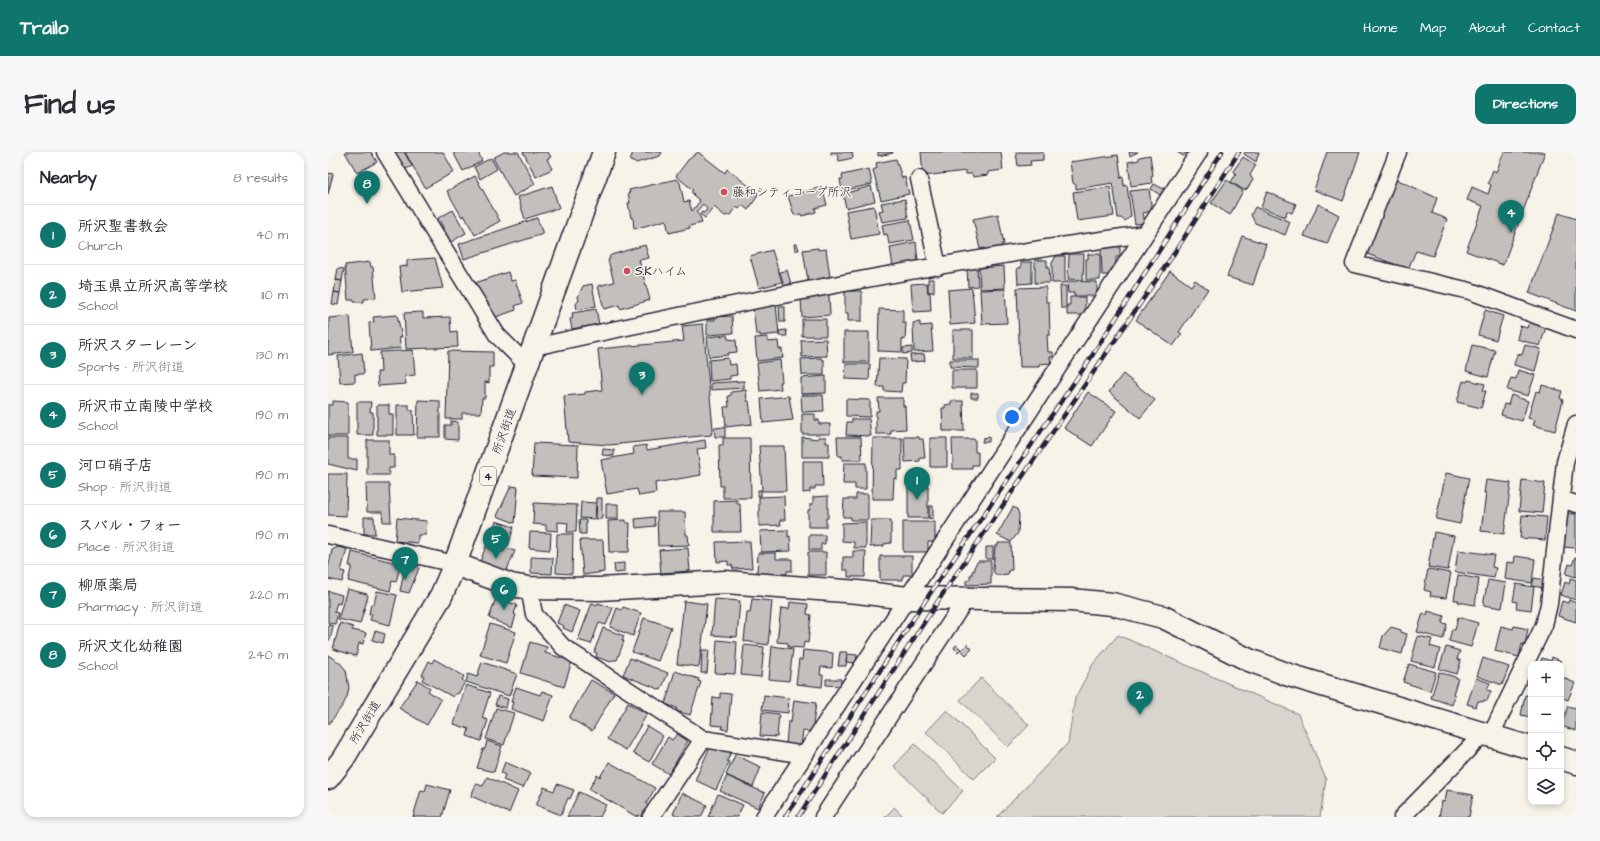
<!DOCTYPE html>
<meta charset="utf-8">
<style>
body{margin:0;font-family:"Architects Daughter","Klee One",sans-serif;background:#f7f7f7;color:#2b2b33}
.controls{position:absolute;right:12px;bottom:12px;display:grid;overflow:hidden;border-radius:8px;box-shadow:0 2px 6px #0003}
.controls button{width:36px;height:36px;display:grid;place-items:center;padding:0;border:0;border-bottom:1px solid #e1e1e2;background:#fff;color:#2b2b33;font:20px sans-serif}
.you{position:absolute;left:684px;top:265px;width:14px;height:14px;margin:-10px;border:3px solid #fff;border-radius:50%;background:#1a73e8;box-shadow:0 0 0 6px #1a73e833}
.badge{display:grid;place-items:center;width:26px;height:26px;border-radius:50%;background:#0f766e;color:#fff;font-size:13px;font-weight:700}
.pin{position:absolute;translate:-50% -33px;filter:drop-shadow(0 1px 2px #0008)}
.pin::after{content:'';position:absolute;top:21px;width:14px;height:12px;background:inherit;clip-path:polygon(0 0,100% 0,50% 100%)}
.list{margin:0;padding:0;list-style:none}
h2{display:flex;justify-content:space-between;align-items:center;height:52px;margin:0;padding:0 16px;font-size:17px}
h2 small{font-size:13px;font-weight:400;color:#7c7c81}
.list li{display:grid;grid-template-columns:26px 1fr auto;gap:12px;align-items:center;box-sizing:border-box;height:60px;padding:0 16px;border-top:1px solid #e1e1e2}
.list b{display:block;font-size:15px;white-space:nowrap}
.list p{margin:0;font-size:13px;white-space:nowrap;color:#7c7c81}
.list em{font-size:13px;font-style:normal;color:#7c7c81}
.icon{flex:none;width:22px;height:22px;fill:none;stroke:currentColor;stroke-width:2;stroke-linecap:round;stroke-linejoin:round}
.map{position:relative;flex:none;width:1248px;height:665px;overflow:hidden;border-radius:12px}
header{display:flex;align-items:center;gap:24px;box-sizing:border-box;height:56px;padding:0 20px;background:#0f766e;color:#fff}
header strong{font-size:19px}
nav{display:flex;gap:22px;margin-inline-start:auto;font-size:14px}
.intro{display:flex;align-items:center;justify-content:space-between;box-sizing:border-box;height:96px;padding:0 24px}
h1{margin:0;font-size:28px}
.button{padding:10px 18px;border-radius:12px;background:#0f766e;color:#fff;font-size:14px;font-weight:700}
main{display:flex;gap:24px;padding:0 24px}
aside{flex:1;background:#fff;border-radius:12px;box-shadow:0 2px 6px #0003}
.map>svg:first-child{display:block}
.green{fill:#d8d5cf;stroke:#7d7c85}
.building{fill:#c2bfbd;stroke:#22223b}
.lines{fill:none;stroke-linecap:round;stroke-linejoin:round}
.street-casing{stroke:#22223b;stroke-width:19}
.secondary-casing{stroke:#22223b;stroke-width:25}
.primary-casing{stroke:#22223b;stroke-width:25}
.street{stroke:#f7f3e8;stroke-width:16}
.secondary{stroke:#f7f3e8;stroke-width:22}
.primary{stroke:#f7f3e8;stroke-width:22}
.rail-casing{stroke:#22223b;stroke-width:4.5}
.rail{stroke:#f7f3e8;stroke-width:3;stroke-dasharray:9;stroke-linecap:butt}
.poi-dot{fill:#d1495b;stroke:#f7f3e8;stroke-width:1.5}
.labels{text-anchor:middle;stroke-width:3;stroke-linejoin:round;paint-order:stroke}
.shield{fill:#f7f3e8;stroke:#62616f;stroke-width:1}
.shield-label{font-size:11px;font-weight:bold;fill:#22223b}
.poi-label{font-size:12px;fill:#22223b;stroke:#f7f3e8;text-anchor:start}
.street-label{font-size:12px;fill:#22223b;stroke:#f7f3e8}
</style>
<header>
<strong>Trailo</strong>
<nav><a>Home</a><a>Map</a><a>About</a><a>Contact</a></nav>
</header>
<div class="intro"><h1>Find us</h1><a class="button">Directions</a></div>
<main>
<aside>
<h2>Nearby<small>8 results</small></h2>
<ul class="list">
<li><span class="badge">1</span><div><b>所沢聖書教会</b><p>Church</p></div><em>40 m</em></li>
<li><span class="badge">2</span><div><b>埼玉県立所沢高等学校</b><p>School</p></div><em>110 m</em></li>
<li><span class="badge">3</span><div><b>所沢スターレーン</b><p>Sports · 所沢街道</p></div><em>130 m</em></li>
<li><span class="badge">4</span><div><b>所沢市立南陵中学校</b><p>School</p></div><em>190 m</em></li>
<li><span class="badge">5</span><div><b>河口硝子店</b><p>Shop · 所沢街道</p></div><em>190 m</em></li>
<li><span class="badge">6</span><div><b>スバル・フォー</b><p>Place · 所沢街道</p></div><em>190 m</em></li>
<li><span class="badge">7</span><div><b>柳原薬局</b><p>Pharmacy · 所沢街道</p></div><em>220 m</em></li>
<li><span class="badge">8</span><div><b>所沢文化幼稚園</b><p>School</p></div><em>240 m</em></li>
</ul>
</aside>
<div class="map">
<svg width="1248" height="665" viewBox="0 0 1248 665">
<rect width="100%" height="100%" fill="#f7f3e8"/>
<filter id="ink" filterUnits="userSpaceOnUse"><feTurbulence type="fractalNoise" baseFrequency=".025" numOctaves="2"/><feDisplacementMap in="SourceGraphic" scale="8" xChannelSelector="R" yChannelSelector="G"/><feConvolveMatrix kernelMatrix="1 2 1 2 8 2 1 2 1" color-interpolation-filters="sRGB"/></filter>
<g filter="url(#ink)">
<!-- green -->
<path class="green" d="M790,483L970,562L998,627L992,665H669L740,591L747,546L765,512Z
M653,526L701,573L680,595L632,548Z
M619,558L667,606L646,627L598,580Z
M587,592L635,639L614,661L566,614Z
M566,655L576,665H557L566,656Z"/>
<!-- building -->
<path class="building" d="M17,0H43L49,10L29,21Z
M66,0H76L84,14L76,18Z
M77,0H115L126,20L97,36Z
M125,0H150L154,9L135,19Z
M176,0H190L207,32L186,44L165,6Z
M195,0H220L223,5L219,7L224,17L208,25Z
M305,0H334L332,4L308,11L302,9Z
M370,0L397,21L399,17L430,41L429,45L420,58L414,53L411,57L408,55L402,63L397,64L386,55L377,66L372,62L374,60L376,61L379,57L375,52L368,60L372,64L374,71L361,74L362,76L341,81L338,68L306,77L305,66H303L300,51H302L300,41H302L301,38L349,27L352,31L356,50L361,49L364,59L372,49L365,43L366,42L363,40L365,38L348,24L360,8Z
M503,0H524L525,6L511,9L509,2L503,3Z
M550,0H565V1L550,4Z
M593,0H673L675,18L660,20V23L645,25L644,22H638V19L595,24Z
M688,0H715V8L702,9L703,13L690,14Z
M801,0H810L802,4Z
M849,0H859L855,4Z
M917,0H931L928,10L916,2Z
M999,0H1032L1015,49L986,38Z
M1176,0H1217L1175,113L1138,99L1155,54L1139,48L1144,35L1160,42L1163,33L1160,31L1165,18L1168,20Z
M790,3L793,24L792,26L795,25L796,34L799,33L803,64L797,69L793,66H790L785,31L748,37V33L745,31L742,10Z
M822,3L825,24L823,25L824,31L803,34L800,10L811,8V5Z
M915,5L928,13L922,23L925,28L919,37L916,38L903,30L908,22L905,19Z
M163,6L169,17L152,27L146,15Z
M568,7L574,26L577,25L581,42L553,48L545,18L549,16L548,11Z
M541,17L544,32L514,39L512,27H515L514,23Z
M0,21L5,22L0,42Z
M147,24L172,69L147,83L136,63L134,65L119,39Z
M1068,27L1109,46L1104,61L1119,67L1105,104L1088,99L1080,117L1039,102Z
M899,28L915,39L902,63L883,51Z
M826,32L836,37L832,43L823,37Z
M224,34L231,56L197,67L190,45Z
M543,34L547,49L518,56L515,42Z
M494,35L499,53L487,56L488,60L474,64L473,62L466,63L460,44Z
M782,35L786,64L749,69L745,40Z
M821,37L824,59L815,61L817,71L807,72L802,39Z
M939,40L968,52L964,61L959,59L957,65L933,55Z
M577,47L580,66L554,70L551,59L555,58L553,51Z
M990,52L1011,63L999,92L976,84Z
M546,54L551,82L523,87L518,59Z
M927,55L962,70L957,83L927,71L923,63Z
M125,58L138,81L123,90L110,66Z
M1231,61L1248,67V159L1201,141Z
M670,62L676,92H674V96L657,100V96L652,97L645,67Z
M209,66L215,82L136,107L131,92Z
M582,68L586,88L561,92L559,82L556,83L554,73Z
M914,84L938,92L925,133L899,125Z
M588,90L590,109H587L588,111L565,115L562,95Z
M466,92H469L471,98H467Z
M317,93L321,106L311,108L322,148L292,157L291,153L276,157L270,134L286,130L280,108L282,107L281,105L283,103Z
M781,93L792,95V105H788V114L786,113V117H783L781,123H774L773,96H781Z
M490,96V98L498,97L502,125L480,129L475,98Z
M444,98L454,130L431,136L422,104Z
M741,102H756L755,128L740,127Z
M760,102H772V128H758V107H760Z
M728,104H737V131H724V111Z
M107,106L115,136L74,140L71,115L79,114V108Z
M707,108H719V115H721L722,131H707Z
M42,110L43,115H45L48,146L36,147V150H26V148H20L17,113Z
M693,110H704V131L690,132L689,116H693Z
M676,114L677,136L652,137L651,116Z
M649,115L650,134L640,135L639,116Z
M10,116L16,117L14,129L8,128Z
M459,118L463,132L456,134L452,120Z
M842,119L863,134L867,128L880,137L851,180L854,182L845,194L808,168Z
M180,120L183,129L187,128L195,151L187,154L188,158L165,166L162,162L157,148L153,149L147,131Z
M600,127H606V140H600Z
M8,128L14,129L12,141L6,140Z
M739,129L769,130V144H746V141H740Z
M599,131L600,141L602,140L603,159L585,160L583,132Z
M264,132L268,154L249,158L248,152L251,148L250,145L255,134Z
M732,134H738V156H733Z
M718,135V150H721L722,183H719L720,200H725V205H722L723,211L711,212V215H692L689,136Z
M644,136L647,171L622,173L620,138Z
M677,137L679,171L654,172L652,138Z
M517,139H534V169H520V161H517Z
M6,140L12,141L10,153L4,152Z
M496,141L501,144L502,163L474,165L473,146Z
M742,145H757V163H739V153H742Z
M448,153L451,182L432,184V182H428L425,156Z
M451,155H457V170H452Z
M268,157L271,172L244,177L242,167L245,166L244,161Z
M551,157L575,158V171H578L577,188L574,187V200L550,199Z
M1157,158L1175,164L1168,188L1150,183Z
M95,160V166L122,165L123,180L129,179L130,195L78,197L76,161Z
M69,163L74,185H71L73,196L43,199L41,171L46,170L45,165Z
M22,164L25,200L0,203L1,166Z
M404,164L405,181L379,183V168H387V165Z
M474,167H498V184H474Z
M592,170V174L603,173L605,199L586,200L585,171Z
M1201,170L1218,175L1212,194L1189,187L1192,174L1199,176Z
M375,172L385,276L383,283L281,293L240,290L236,244L257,242V240L274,238L270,197L356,189L354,174Z
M458,178L459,184H451V179Z
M625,178H645V206H625Z
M516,180H541V210H516Z
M399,183L400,187L408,188L409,200L400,201V203L381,205L379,185Z
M440,185V190L450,189L451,197H454L455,206L429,209L427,186Z
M498,187L499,204L474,205L473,188Z
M1144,193L1167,198L1160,225L1138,219Z
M1197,193L1213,197L1207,219L1186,213L1189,202L1194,203Z
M584,195V201L575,202V196Z
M85,198L87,223L77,224L78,232L50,234L49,220H53L52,200Z
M120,199L165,200V215H161V231L157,230V246H154L153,261H134V267H118Z
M34,201L36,222H27V230L12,231L10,204Z
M596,202L597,209L583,210L582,203Z
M400,206L401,213L408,212L409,223L402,224V227L382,229L381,208Z
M493,206L494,208H496V223H474L473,207Z
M551,206L578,207L577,231H574L573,240L556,239V235H549Z
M452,208L454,230L452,229L453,237L432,239L429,211Z
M622,208H651V216L622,215Z
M518,212H542L541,228L517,227Z
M624,218H649V236H624Z
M1190,218L1207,223L1200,244L1179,238L1183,226L1188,227Z
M795,222L827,248L812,266L781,240Z
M498,224V241L473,242V226Z
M1140,228L1157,232L1155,239H1158L1153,256L1129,250L1135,229L1139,230Z
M416,229V236L383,238V231Z
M1214,233L1234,239L1232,246L1235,248L1227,279L1205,273L1207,268L1200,266L1208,239L1212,240Z
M418,238L419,249H421L424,272L398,275L396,255H401L400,244L403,243V240Z
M760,240L788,259L764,294L736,276Z
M643,241H650V246H643Z
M473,243H495L496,259L474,260Z
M1183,243L1200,249L1194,269L1173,263L1176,252L1180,253Z
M461,244L465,268L435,271L433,247Z
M550,246H575V254H577L578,277L563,278V282H548V259H551Z
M518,247L542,248V265L518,264Z
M90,248L112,249V285H89Z
M5,249L20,250V284H0V253H5Z
M623,249H635L636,279H615L614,256H617V253L623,252Z
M29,250H43L42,260H45V283H29Z
M49,253H61V262H65V283H49Z
M69,253H81V258H85L86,283H69Z
M474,262H487V268H491V272H502V282H474Z
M524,267H541L543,284L518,283L519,270H524Z
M123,269L130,270V288L117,287V273H123Z
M397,275V285H387L386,276Z
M474,285L490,287V285H498V291H501V305H474Z
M509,285H533L534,308H514V304H510Z
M576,285H591V287H595L597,306H592V309L577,310Z
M661,285V290H654L655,286Z
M0,286H20V307H29V319L0,312Z
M395,286H422L423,346H395V334H392L391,293H395Z
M545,286H574V318H569V327L566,326L565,347H544Z
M602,286H619V315H602Z
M624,287H647V300H650V313H644V317H625Z
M39,288H61V303H66V316H61V323H39Z
M377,288L378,296L369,297L373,323L327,331L328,341L311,344L309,337L279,342L273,308L306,302L305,295L318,293L319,298Z
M206,291L250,293L249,326L204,324Z
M431,294H456L458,339H434Z
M275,297L286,298V304L274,303Z
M475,309H494L495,334H487V337H482V340L475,341Z
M516,311H538V337H527V332H515Z
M1118,321L1141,326L1132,372L1108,367Z
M0,322H19L18,364L0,363Z
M1158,328L1183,331L1176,382L1153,379L1158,341H1156Z
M1194,328L1217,331L1214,361L1191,359Z
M38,332H61L63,370H55L54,360H39Z
M183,334L190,335L187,371L169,364Z
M580,334H600V366H580Z
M430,338H433V344H430Z
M528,342H540V368H523V365H515L516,347H528Z
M456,344L457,368H452L453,373L431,374V345Z
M500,344V366H498V375H480V358H482V352H485V345Z
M269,346H274V367H268Z
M409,348V352H412L413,380H386V349Z
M253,350L268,351L267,367L252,366Z
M206,351L249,353L248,380H239L240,371L230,370V379L218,378V373L205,372Z
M278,352H290V367H278Z
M601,354H605V366L601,367Z
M685,355L689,357L691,363L690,381L683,390L669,383Z
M329,360H357L358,383H360L361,393L330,394Z
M1239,361L1248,362V401H1247V396L1235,395Z
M1194,363L1219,365L1217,388L1192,386Z
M36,365H46L47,382H36Z
M326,365L327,374L308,376L307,367Z
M69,366L99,369L98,383H90V391L67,389Z
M251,368H258V382H252Z
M298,368V371H302L301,400H281L280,369Z
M543,368H563V391L556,392V394L542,395Z
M168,369L186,375L180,394L161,387Z
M538,370V396H526V390L514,389V371Z
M575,370H607V390H600V400H575Z
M460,378V385L462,384L463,399L433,400L432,379Z
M202,380L223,381L222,398L201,396Z
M1106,380L1126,384L1120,418L1100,415Z
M229,382H245L244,422L228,421Z
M481,383H497V392H493V398H481Z
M252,388H275L276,420L255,423Z
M422,389L424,416L405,417L404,413H400V409L389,410L388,390Z
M670,391H683L684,418H681L680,422L669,423L666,421L665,417L667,394H670Z
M158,394L175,400L178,396L187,399L178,420L152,410Z
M10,395L19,397L13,419L17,420L14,430L0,427V417L4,398Z
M658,395H665V407H658Z
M360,396L362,419L333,421L331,398Z
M1130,398L1166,403L1164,415L1168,416L1166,426L1127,420Z
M525,399H538L537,425H520V418H515V405H525Z
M24,400L69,411L68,413L72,414L68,430L64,429L62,439L20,429L24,414H21Z
M480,400H498V423H480Z
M430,401H448V407H464V419H459V422L429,421Z
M552,404H584V423H575V428H552Z
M1187,404L1207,407L1204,431L1177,427L1179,410L1186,411Z
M203,405L225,406L224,422L203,421Z
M1247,405H1248V425L1238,422L1241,412L1244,413Z
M650,409H663V432L638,433V429L642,427V423H644V419L647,418L646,415Z
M78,410L88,411L91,416L81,441L72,439Z
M296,411V420L287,421L286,412Z
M1100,417L1123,421L1118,446L1102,444L1103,440L1096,438Z
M1130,423L1151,427L1147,453L1130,450L1131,448H1126Z
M1206,426L1217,428L1216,436L1204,434Z
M1243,426L1248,428V448L1233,443L1237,430L1241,432Z
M1160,428L1178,431L1174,456L1155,453Z
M1188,432L1206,435L1203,458L1188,456L1189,450L1185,449Z
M19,437L39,442L40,444L32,472L10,467Z
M0,439L14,443L12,452L9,451L6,460L10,461L7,472L0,471Z
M49,439L69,443L62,473L42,468L44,462H41L43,452H46Z
M168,446L189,453L186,462L188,463L184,476L161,466Z
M387,447L412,449L409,485L384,483Z
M424,447L444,449L440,493L416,489L419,461H422Z
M1241,448L1248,451V470L1230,464L1234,449L1240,451Z
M356,449L379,452L371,515L349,512Z
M462,450L480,452L479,462L483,463L480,491L476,490L475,496L460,495V491L449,490L453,456L461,457Z
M264,451L269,453L270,451L285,456L278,473L271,471L263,492L250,488Z
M236,453L252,459L244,480L235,476L236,474L229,471Z
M295,455L313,461L305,484L282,475L289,456L294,458Z
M1100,459L1116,464L1114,471L1119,472L1115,487L1089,480L1095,461L1099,463Z
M1130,465L1150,471L1143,495L1121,489L1124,477L1127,478Z
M316,466L343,475L330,509L304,500Z
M12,471L25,475L24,478L38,481L35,492L31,491L28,504L5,497Z
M162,472L188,480L178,511L152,503Z
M0,473L5,474L2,488H0Z
M1173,474L1185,477L1186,474L1200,477L1197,493L1194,492L1191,505L1167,499Z
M1063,475L1073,478V480L1079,482L1074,502L1052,496L1055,484Z
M275,476L296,484L294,488L296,489L289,508H284L283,510L268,505L269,501L266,500Z
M47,479L57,482L55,491L44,488Z
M1090,484L1104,487L1102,494L1112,497L1107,515L1083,509Z
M389,488L409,490L407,522L387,521Z
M202,490L219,495L217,501L244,509L236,535L193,521Z
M639,492L644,497L638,503L633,498Z
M416,493L436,495L433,525L413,523Z
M628,493L633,497L630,500L626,496Z
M444,494L465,497L461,529L441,527Z
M1118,495L1132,499L1129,507L1133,509L1129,522L1111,517Z
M374,498H381L379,521H373Z
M475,498L505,501L504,516L493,515L492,523H495L494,535L468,532L471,507L474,508Z
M512,500H519L518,514H510Z
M519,502L529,503L528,511L518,510Z
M0,503L12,511L18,518L21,536L19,545L15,553L0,573Z
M1224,505L1233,509L1232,512H1212L1214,506L1223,509Z
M302,506L340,521L333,538L295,523Z
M1155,506L1181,515L1174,533L1149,524Z
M106,507L136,524L134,528L137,530L130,542L128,541L125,545L94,528L96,524L94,523L101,509L104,511Z
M154,510L189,522L181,544L138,530L140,522L149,525Z
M1081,512L1108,520L1102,539L1075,530Z
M347,519L371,527L370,529L373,530L362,563L348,559L349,556L337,552Z
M1111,520L1130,526L1125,542L1127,543L1124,553L1103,546Z
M1233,525L1247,531L1240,548L1233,545Z
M1148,526L1162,531L1159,538L1163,539L1159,549L1156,548L1155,550L1150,549L1148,555L1139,552Z
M498,527H513V534L498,533Z
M90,528L102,536L100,539L113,548L99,573L71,556Z
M263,528L286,541L264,579L241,566Z
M138,533L162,541L154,566L160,568L153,589L139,584L141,577L126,572Z
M188,535L212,543L214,539L225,543L216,569L183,557L185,550H183Z
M392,541L403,542L400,578L394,577L395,574L383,573L385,545L392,546Z
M436,543L461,546L460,561L434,558Z
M1197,543L1203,544V565L1193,563Z
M170,544L180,547L178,556L167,553Z
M466,548L488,551L484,580L475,579L473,594L458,592L460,570H463Z
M300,551L319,562L298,598L279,587Z
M1240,554L1247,556L1248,554V579L1233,574Z
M168,556L186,561L176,593L158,587Z
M434,560L451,562L449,585L432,584Z
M319,574L335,584L321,610L305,601Z
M349,582L360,589L341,622L324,612L340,585L344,588Z
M159,589L174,594L166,620L149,616L155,597H157Z
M383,593L404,598L399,609L401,610L388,638L367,628Z
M407,603L433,615L425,635L398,623Z
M177,610L202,621L195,636L175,628L177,623L173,621Z
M281,610L327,636L318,652L320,654L314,665L310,663L309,665L261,637L269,623L272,625Z
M399,624L437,641L430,656L392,639Z
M159,625L190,639L181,661L143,644L148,632L155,634Z
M99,632L122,638L114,665H85L93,638L97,639Z
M229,632L246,638L242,647L240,646L233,663L208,653L216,635L226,639Z
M1119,638L1145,643L1141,665H1111L1114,649L1117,650Z
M251,640L278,653L272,665H239Z
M354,641L379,653L373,665H352L345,662Z
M390,642L415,653L409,665H380Z"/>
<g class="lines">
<!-- street casing -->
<g class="street-casing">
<path id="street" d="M57,0L169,183L200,214
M1070,0L1026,112L1142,139L1248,178
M591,27L610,115
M206,195C408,151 612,109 817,82
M1233,347L1248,352
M0,383L127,412
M201,436L206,462L235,495L375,587L477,603
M1163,583L1216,473L1221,452L1237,310L1248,272
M323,665L375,587
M436,665L871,0
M495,665L638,447
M1074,665L1156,581"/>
</g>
<!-- secondary casing -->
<g class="secondary-casing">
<path id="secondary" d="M127,412L183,433L201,436L271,437L397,430L530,440L579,446L743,448L784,452L835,465L921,508L961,523L1203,596
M1233,606L1248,611"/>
</g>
<!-- primary casing -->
<g class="primary-casing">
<path id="primary" d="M0,626L15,607L113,444L127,412L276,0"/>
</g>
<!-- street -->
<use href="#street" class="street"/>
<!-- secondary -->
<use href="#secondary" class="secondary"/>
<!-- primary -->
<use href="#primary" class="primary"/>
<!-- rail casing -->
<g class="rail-casing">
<path id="rail" d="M457,665L599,446L760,210L894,0
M470,665L612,446L843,106L911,0"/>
</g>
<!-- rail -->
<use href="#rail" class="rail"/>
</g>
</g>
<!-- markers -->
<g class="poi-dot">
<circle cx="396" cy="40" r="4"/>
<circle cx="299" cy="119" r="4"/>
</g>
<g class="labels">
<!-- shield labels -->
<rect class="shield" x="152" y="315" width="16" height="18" rx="3"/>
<g class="shield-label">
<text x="160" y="328">4</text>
</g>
<!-- poi labels -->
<g class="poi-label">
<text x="404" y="44">藤和シティコープ所沢</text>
<text x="307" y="123">S.Kハイム</text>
</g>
<!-- street labels -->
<g class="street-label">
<text transform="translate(176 279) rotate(-70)" y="4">所沢街道</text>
<text transform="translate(37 570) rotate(-59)" y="4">所沢街道</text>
</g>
</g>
</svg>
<div class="controls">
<button>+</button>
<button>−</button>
<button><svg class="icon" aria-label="locate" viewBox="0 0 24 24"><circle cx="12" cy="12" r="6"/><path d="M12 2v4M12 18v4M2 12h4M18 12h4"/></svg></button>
<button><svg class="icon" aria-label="layers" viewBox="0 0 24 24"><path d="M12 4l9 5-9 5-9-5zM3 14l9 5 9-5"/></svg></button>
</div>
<div class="you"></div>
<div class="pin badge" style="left:589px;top:348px">1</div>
<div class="pin badge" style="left:812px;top:563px">2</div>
<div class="pin badge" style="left:314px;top:243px">3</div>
<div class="pin badge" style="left:1183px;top:81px">4</div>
<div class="pin badge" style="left:168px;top:407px">5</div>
<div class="pin badge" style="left:176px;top:458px">6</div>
<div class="pin badge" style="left:77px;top:428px">7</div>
<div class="pin badge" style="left:39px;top:52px">8</div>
</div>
</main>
